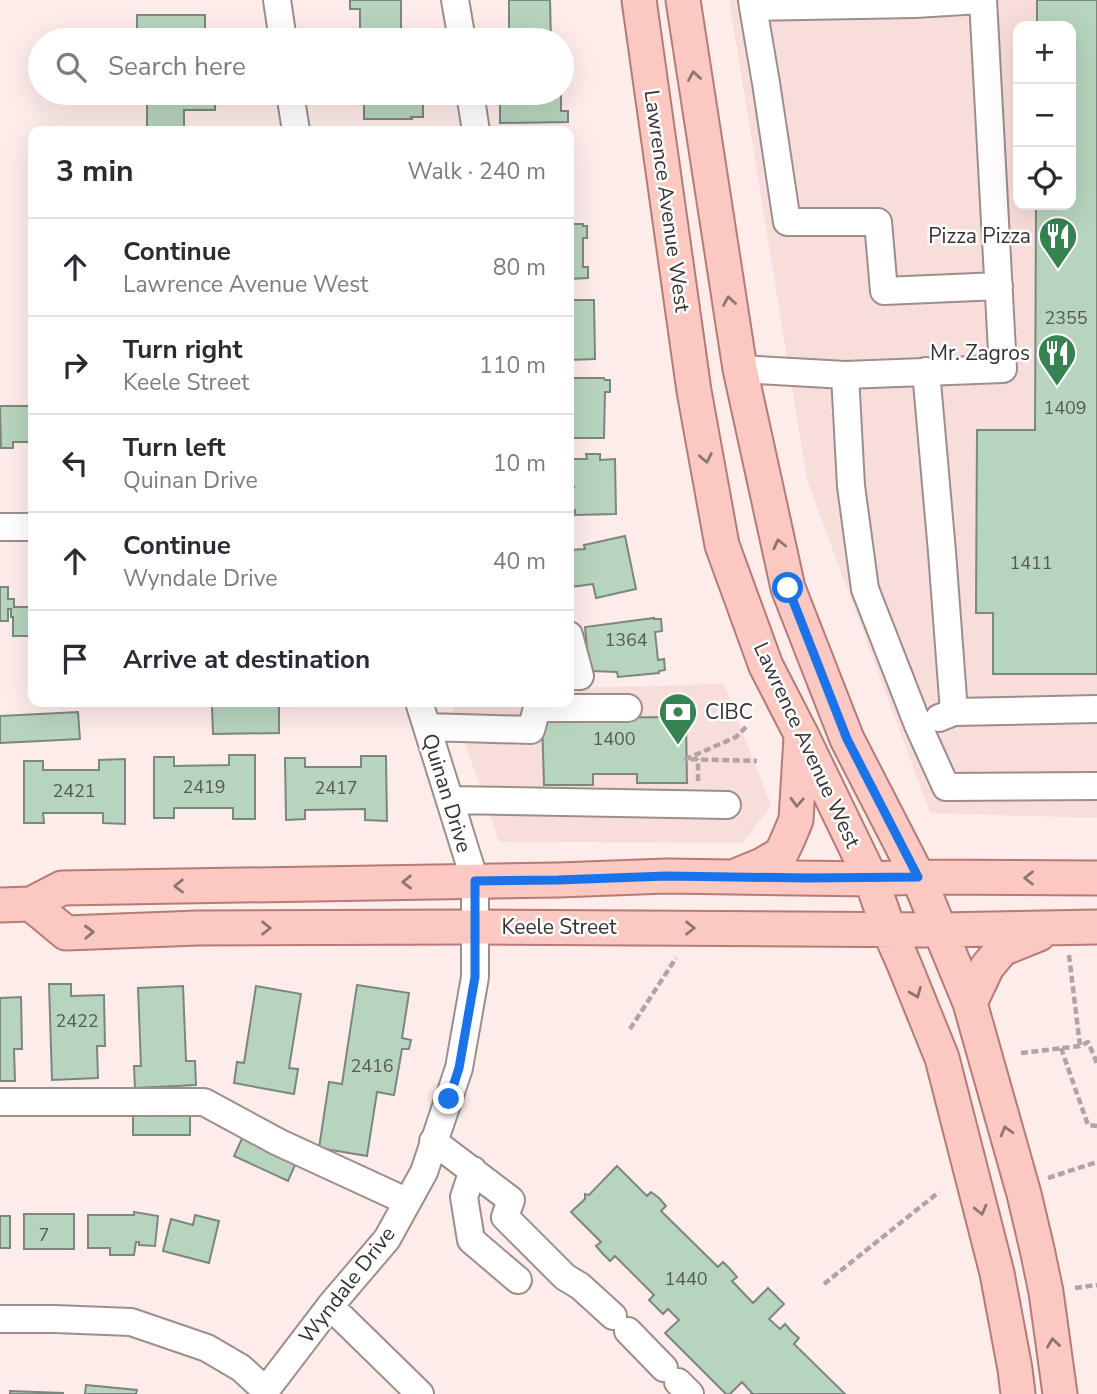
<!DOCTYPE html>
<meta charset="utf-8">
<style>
body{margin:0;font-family:"Nunito Sans",sans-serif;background:#f2f2f3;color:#2b2b33}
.controls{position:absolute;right:21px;top:21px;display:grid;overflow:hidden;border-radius:14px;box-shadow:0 7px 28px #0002}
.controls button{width:63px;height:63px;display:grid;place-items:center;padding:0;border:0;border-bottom:2px solid #e1e1e2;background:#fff;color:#2b2b33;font:35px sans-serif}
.stop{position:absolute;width:21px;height:21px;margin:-16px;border:5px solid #1a73e8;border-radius:50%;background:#fff}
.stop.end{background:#1a73e8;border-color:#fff;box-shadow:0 2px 7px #0008}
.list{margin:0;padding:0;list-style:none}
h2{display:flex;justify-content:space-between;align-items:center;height:91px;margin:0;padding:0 28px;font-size:30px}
h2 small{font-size:23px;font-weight:400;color:#7c7c81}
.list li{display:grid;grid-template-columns:46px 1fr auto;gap:21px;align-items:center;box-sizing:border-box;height:98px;padding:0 28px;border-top:2px solid #e1e1e2}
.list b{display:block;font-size:26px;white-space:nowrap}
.list p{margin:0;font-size:23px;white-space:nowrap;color:#7c7c81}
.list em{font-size:23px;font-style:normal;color:#7c7c81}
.icon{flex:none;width:38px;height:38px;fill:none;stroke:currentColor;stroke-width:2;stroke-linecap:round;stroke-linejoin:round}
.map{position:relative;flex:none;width:1097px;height:1394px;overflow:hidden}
.search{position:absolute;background:#fff;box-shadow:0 7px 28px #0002;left:28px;top:28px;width:546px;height:77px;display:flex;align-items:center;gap:18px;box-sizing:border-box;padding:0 24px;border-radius:38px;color:#7c7c81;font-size:26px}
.panel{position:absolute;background:#fff;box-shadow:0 7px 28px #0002;left:28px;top:126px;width:546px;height:581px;border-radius:14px}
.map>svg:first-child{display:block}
.built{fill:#f7deda;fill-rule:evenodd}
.building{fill:#b7d4be;stroke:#7c877e;stroke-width:2}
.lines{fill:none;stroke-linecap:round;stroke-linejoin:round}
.minor-casing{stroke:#9d8e8b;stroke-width:30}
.major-casing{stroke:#b47c75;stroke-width:37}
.path{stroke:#b1a4a2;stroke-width:4.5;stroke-dasharray:7 3.5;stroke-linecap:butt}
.minor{stroke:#fff;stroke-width:26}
.major{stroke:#fbc8c2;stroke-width:33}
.oneway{stroke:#8f7572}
.route{stroke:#1a73e8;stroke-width:9}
.labels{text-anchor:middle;stroke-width:5;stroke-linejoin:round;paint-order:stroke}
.number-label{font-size:18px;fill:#575a54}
.street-label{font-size:21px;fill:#373130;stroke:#fefefe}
.poi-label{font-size:21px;fill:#373130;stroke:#fefefe;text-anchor:end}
</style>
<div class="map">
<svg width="1097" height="1394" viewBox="0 0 1097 1394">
<rect width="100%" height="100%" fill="#feecea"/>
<!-- built -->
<path class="built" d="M729,0H1097V818L930,813L807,480ZM1018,26H1071V205H1018Z
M724,684L771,806L742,843L499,842L451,702H569V688Z"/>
<!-- building -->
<path class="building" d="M350,0H401V40H360V9H350Z
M509,0H550L551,40H509Z
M1037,0H1097V674H993V613H976L977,430H1035L1036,205H1071V26H1037Z
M137,15H205V40H137Z
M136,93H215V110H184V131H147V100L136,101Z
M370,93H426V100H423V117H411L412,119H364V104L370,103Z
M488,93H561V111H568V122L500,123V97H520V96H488Z
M569,147H572V201H569Z
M569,224H583V226H587V238H583V267H588V278L569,279Z
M569,300H594L595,359L569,360Z
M569,378H604L605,380H610V392H605L604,438H569Z
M0,406H29V409H33V435H30V442H13V448H1Z
M569,453H570V459H587L586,454H600V460L615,459L616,514L575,515V510H569V488L575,487H569Z
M625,536L636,589L596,598L593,584L570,587L569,550L585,549L584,545Z
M0,587H8V599H14V607H33V636H13V617H11V609H8V621H0Z
M654,618V619H661L662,631L655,632L658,660L664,659L665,670L659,671V673L618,677L617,672L592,671L587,649L585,627Z
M279,705V733L213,734L212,706Z
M78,712L80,739L0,743V716Z
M686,717L687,783H637V774H593V785H544L542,718Z
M229,755H255V819H233V808H174V818H154V757H174V766L229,765Z
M361,756H386L387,821L365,820V809L305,810V819L286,820L285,758H305V767H361Z
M125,759V824L103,823V813H43L44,823H24V761H43V770H99V760Z
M49,984H71V996L104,995L105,1046H97L98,1078L52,1080Z
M357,985L409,993L402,1038L411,1040L409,1049H402L394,1095L377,1092L367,1156L319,1148L329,1082L342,1084Z
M183,986L186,1061H195L196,1085L135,1088L134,1066H141L138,988Z
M256,986L301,994L289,1068L298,1069L294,1094L234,1083L237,1062L244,1063Z
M21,997L22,1049H14L15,1081H0V998Z
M133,1107L190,1108V1135H133Z
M245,1132L299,1156L288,1181L234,1156Z
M617,1166L647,1196L651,1192L659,1198L666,1206L661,1211L718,1267L723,1262L730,1269L737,1277L732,1281L753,1303L768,1288L784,1304L769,1319L780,1329L785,1324L792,1332L799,1338L794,1344L845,1394H751L752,1393L742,1382L730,1394H726L665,1333L679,1320L668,1309L663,1314L649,1300L654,1295L615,1256L610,1261L603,1254L596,1246L601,1242L571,1212L585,1199V1194L589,1195Z
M134,1212L158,1216L155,1246L139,1245V1242H136L134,1255H110V1248H88V1215H134Z
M24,1214H74V1249H24Z
M195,1215L219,1221L209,1263L163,1251L171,1219L193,1225Z
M0,1216H10V1248H0Z
M86,1385L137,1390L136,1394H85Z
M10,1391L63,1393V1394H10Z"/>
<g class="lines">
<!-- minor casing -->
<g class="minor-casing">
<path id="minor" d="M277,0L283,40
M455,0L462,40
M752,0L753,7L915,4L980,0
M753,7L766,83L787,222H878L884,291L999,286
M290,93L296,131
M470,93L476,131
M740,369L845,375L1003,369L983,0
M926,371L942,552L954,712
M845,375L851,486L865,589L918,725L946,787L1097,786
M0,527H33
M569,635L580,676H569
M939,718L954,712L1097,709
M427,727L531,730L537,708H628
M450,800L727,805
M0,1102H204L278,1142L406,1201
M433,1141L511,1200L505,1217L565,1277L580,1286L613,1316
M473,1170L464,1197L471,1240L518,1280
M330,1306L420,1394
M0,1319H55L131,1322L207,1348L241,1368L265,1390
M628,1331L664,1368
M678,1382L690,1394
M263,1394L330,1306L387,1239L424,1172L459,1068L475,977V881L419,702"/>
</g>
<!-- major casing -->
<g class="major-casing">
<path id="major" d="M639,0L694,391L722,545L766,666L801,734L871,879L889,930L904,964L942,1058L997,1273L1015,1369L1018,1394
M683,0L740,369L788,588L847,739L918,877L970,1003L1024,1194L1037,1249L1046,1292L1060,1394
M740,874L762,865L781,854L788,839L796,820L801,737
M31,904L66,933L198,928L475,927L940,930L1097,927
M0,905L31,904L62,888L558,880L667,876L871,879L918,877L1097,878
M970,1003L987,967L1002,949L1039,934"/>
</g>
<!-- path -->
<path class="path" d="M746,727L736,737L686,759L757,761
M698,781V759
M1069,955L1080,1046
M630,1029L676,958
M1061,1048L1088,1125L1097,1126
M1021,1053L1080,1046L1088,1042L1097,1063
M1048,1178L1097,1162
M824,1284L939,1192
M1075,1288L1097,1285"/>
<!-- minor -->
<use href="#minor" class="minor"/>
<!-- major -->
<use href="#major" class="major"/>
</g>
<!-- one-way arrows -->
<defs><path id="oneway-chevron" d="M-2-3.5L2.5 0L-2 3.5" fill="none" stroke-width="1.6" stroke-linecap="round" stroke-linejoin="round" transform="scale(1.75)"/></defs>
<g class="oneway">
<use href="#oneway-chevron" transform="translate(694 76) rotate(-99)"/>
<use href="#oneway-chevron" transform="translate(729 301) rotate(-99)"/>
<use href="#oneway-chevron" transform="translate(706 458) rotate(79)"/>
<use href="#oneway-chevron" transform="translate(779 544) rotate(-103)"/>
<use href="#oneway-chevron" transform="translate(797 802) rotate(93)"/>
<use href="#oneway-chevron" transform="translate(1029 878) rotate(-180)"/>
<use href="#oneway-chevron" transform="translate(407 882) rotate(179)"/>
<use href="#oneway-chevron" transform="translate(179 886) rotate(179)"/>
<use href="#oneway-chevron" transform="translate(266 928)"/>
<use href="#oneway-chevron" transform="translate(690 928)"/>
<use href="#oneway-chevron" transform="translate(89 932) rotate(-2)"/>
<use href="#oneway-chevron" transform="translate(916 993) rotate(68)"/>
<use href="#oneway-chevron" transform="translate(1006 1131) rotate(-106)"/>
<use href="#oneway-chevron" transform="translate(981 1210) rotate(76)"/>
<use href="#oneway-chevron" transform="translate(1053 1343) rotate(-98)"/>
</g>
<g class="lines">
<!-- route -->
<path class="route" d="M449,1099L459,1068L475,977V881L558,880L667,876L808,878L918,877L847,739L788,588"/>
</g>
<!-- icons -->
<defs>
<g id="restaurant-pin" transform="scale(2.0125)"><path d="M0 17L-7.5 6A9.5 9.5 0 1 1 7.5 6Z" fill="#368250" stroke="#fefefe"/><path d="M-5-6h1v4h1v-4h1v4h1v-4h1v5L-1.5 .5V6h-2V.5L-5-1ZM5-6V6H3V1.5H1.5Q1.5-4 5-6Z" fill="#fff"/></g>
<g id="bank-pin" transform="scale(2.0125)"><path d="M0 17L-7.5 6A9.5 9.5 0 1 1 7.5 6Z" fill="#368250" stroke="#fefefe"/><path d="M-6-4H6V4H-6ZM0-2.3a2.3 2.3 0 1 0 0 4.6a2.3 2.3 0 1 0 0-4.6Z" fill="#fff"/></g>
</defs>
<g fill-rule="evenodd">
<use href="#restaurant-pin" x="1058" y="236"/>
<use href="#restaurant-pin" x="1057" y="353"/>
<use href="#bank-pin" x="678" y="712"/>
</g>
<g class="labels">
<!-- number labels -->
<g class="number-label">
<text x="1066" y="324">2355</text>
<text x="1065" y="414">1409</text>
<text x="1031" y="569">1411</text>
<text x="626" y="646">1364</text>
<text x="614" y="745">1400</text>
<text x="204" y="793">2419</text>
<text x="336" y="794">2417</text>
<text x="74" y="797">2421</text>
<text x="77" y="1027">2422</text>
<text x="372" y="1072">2416</text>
<text x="44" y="1241">7</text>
<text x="686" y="1285">1440</text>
</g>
<!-- street labels -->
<g class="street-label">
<text transform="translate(667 201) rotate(82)" y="7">Lawrence Avenue West</text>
<text transform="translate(807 745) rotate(65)" y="7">Lawrence Avenue West</text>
<text transform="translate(447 793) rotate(73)" y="7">Quinan Drive</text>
<text x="559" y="934">Keele Street</text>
<text transform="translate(347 1285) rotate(-52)" y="7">Wyndale Drive</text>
</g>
<!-- poi labels -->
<g class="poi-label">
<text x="1031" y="243">Pizza Pizza</text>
<text x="1030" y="360">Mr. Zagros</text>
<text x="705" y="719" text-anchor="start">CIBC</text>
</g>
</g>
</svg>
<div class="controls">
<button>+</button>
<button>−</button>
<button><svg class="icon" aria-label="locate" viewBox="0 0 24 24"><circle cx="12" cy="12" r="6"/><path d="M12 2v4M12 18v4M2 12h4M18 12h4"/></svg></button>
</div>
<div class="stop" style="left:788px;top:588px"></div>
<div class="stop end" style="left:449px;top:1099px"></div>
<div class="search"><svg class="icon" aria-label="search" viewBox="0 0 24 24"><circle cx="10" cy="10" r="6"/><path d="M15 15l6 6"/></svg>Search here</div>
<section class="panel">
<h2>3 min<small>Walk · 240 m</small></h2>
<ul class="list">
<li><svg class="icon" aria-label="ahead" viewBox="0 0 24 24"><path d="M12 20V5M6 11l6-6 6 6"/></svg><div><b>Continue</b><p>Lawrence Avenue West</p></div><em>80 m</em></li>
<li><svg class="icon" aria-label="right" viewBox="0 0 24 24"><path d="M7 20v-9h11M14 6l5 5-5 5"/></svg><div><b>Turn right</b><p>Keele Street</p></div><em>110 m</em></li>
<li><svg class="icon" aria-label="left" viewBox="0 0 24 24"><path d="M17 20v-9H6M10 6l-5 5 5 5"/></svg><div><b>Turn left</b><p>Quinan Drive</p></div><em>10 m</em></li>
<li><svg class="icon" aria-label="ahead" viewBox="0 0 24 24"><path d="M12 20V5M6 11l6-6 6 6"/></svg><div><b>Continue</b><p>Wyndale Drive</p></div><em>40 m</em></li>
<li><svg class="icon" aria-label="arrive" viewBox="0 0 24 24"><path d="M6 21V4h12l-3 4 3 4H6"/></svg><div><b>Arrive at destination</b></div></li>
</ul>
</section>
</div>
